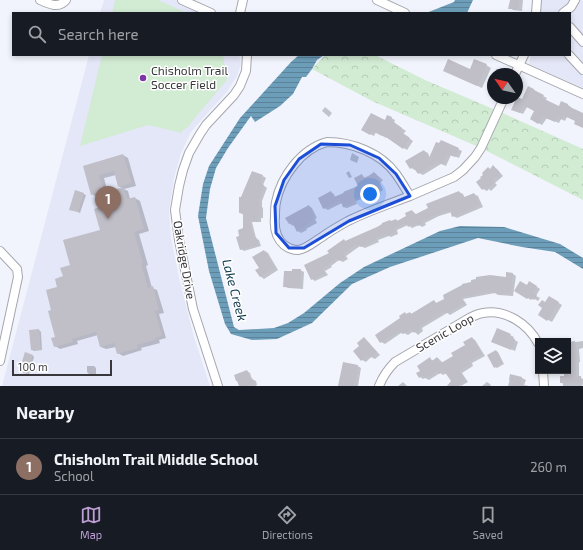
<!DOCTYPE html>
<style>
body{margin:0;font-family:"Exo 2",sans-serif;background:#20242c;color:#f1f3f6}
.controls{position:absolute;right:12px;bottom:12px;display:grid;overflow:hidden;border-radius:0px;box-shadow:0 2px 6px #0003}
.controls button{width:36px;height:36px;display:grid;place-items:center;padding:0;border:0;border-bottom:1px solid #363941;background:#171b24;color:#f1f3f6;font:20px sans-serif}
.compass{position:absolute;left:487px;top:68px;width:36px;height:36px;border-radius:50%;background:#171b24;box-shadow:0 2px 6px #0003;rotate:304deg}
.scale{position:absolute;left:12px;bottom:10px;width:100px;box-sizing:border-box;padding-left:4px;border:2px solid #38383c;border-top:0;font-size:11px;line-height:14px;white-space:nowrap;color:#38383c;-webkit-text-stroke:3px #fff;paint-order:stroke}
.you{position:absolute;left:370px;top:194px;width:14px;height:14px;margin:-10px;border:3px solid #fff;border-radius:50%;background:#1a73e8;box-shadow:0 0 0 6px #1a73e833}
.badge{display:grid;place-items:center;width:26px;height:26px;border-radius:50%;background:#bd9ed3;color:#fff;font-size:13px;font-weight:700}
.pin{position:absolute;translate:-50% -33px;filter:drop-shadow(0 1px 2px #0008)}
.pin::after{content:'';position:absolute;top:21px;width:14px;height:12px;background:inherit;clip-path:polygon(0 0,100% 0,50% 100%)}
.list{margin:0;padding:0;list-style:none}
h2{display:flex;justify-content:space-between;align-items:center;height:52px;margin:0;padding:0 16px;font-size:17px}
h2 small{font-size:13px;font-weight:400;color:#9ea1a6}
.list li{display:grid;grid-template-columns:26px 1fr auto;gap:12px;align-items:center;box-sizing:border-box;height:56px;padding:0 16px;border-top:1px solid #363941}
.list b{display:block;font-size:15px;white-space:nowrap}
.list p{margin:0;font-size:13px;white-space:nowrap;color:#9ea1a6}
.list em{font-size:13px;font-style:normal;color:#9ea1a6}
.icon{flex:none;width:22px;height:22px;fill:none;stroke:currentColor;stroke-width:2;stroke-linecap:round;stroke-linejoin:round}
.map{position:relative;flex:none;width:583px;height:386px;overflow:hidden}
.search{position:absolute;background:#171b24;box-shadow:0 2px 6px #0003;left:12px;right:12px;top:12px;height:44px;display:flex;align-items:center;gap:10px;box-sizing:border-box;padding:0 14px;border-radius:0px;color:#9ea1a6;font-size:15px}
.sheet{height:108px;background:#171b24}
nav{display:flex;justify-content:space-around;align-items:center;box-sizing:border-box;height:56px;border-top:1px solid #363941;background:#171b24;font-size:11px;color:#9ea1a6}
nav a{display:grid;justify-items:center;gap:2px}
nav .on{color:#bd9ed3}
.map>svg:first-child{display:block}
.built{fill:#e4e7f7}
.park{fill:url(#park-crowns)}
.pitch{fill:#d2ebd3}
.water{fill:url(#water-rules)}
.shadow{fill:#0003;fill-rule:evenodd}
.building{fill:#c0bec7}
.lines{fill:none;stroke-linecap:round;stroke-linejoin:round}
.minor-casing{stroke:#a5a6ae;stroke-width:10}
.minor{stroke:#fff;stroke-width:8}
.marked{fill:#1d4ed8;fill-opacity:0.2;stroke:#1d4ed8;stroke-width:3;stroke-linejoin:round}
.poi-dot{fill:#7e35a8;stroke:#fff;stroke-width:1.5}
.labels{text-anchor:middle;stroke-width:3;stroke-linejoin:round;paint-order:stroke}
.poi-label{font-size:12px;fill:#38383c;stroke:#fff;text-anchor:start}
.street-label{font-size:12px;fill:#38383c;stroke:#fff}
.water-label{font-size:13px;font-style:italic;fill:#103b4f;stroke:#fff}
</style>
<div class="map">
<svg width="583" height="386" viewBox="0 0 583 386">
<defs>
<pattern id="park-crowns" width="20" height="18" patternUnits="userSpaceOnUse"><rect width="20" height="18" fill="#d2ebd3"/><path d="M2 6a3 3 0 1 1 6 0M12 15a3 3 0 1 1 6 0" fill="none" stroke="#b5cab6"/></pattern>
<pattern id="water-rules" width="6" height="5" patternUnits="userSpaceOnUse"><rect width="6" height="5" fill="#6d9eb9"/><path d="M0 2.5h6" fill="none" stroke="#5b8298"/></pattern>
</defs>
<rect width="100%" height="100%" fill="#f2f4fd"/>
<!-- built -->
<path class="built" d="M104,0H177L205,13H100Z
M542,0H583V88L529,64L531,55H570V13H540Z
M89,55H239L241,64L237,76L227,92L205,116L191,132L181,153L174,178L169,211L171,238L180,282L194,337L210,386H2Z"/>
<!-- park -->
<path class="park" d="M325,55H375L425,80L498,111L583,149V200L481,148L372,101L312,69Z"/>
<!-- pitch -->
<path class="pitch" d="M115,0H158L187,13H112Z
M102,55H223L227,80L194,119L188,127L182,131V133L148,125L80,146Z"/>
<!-- water -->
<path class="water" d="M455,0H473L467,13H426L454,2Z
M299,55H324L317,60L312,69L306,77H302L293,94L280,106L255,122L251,116L228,148L216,168L210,189L206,218L234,327L239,330L274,328L288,323L304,313L340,283L364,267L440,231L460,226L504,227L560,244L583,258V269L555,252L522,247L478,238L390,267L352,284L312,323L277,339L252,340L231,334L225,324L209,271L198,216L203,184L209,166L240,118L291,62Z"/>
<!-- shadow -->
<path class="shadow" d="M510,0H523L522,11L513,10L510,8Z
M486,65L491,68L482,88L449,73L470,70Z
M534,90L537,92V93L547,98L545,101L559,108L568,105L571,107V108L583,114V127L576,121L567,117L565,121L561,119L559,123L547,118L542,125L531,119L535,111L527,107L523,114L516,111L522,100Z
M325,107L332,113L329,117L322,111Z
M388,116L395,120L394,123L406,131L403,134L413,141L407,150L386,137V138L376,132L374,136L362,130L385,121Z
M441,141L462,151L459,158L451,155L446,166L441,164L423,175L419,173L416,169L415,170L411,168L424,151L428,153L430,158Z
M352,153L359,157L357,163L350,160Z
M123,155L128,158L136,186L124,189L128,191L130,199L135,198L140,201L149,231L139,234L148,265L146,266L152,288L157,290L164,313L159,314L166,338L159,340L160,343L141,348L142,350L123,356L118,353L116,347L106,349L101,347L98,335L77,341L78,344L60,349L55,346L56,338L52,310L59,287L71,265L102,230L104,207L101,196L97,197L92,194L84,166ZM116,175L119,186L123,189L108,193L104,178Z
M493,167L497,169L503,176L495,183L497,185L491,191L489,189L487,191L483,189L484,175Z
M349,171L352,177L349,178L346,173Z
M374,173L383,180L380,183L383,190L380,192L381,194L371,198L369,196L356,201L357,204L347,208L343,207L342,203L328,210L324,208L319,199L330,192L334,194L335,197L359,186L362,176L366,178Z
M263,176L266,178L263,185L267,188L262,201V207L263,208V218H261V222H252L256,238L259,240L261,246L244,251L241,249V237L244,229V215L240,213L242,198Z
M459,192L463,194L465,198L474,194L478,196L483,207L457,218L453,216L452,212L439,216L425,223L426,225L422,227L419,225L412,228L408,225L397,230L398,234L391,237L389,236L378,240L379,242L365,248L360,246L346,256L348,259L343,262L339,260L331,266L332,267L325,271L328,275L315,281L312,279L330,254L344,240L346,242L396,220L398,221L408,216L412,211L415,213L416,215Z
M83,194L86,195L80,213L73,210Z
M309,206L312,208L317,218L315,219L317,223L306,229L307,230L301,233L298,231L294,225L293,226L289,223Z
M265,251L268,253L278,270L264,279L260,276V268Z
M300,270L304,272L303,289L288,288L284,286Z
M513,274L516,276L513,296L498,295L495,293L463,299L467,305L450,315L447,313L422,328L423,331L418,335L414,331L408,335L404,333L403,334L401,333L385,344L381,342L406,314L410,313L412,314L434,301L437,304L506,278Z
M530,282L540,289L536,296L540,298L538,301L533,298L531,300L516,291L527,286Z
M549,297L562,305L552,322L539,315Z
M39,330L41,332L42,350L34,351L32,350Z
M510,335L514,337L513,339L518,342L515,351L496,343Z
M364,338L367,341L380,355L375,359L371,357L366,362L362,360L361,346Z
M472,338L475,340L485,356L472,363L473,366L462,373L468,382L461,386L459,385L458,386H449L452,381L447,373L443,375L440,373L429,380L425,378L423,379L420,377L421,371L430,359L434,361L438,358L443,363L454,356L466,346Z
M583,341V348L579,349L580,362H579V377L583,379V384L582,386H563V384L561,382L565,377V371H568V343Z
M496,351L498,352L504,364L497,368L495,367Z
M32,355L34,357L29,374L22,372Z
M87,366H94L96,368V374H89L87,372Z
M358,366L361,368L358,386H341Z
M247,371L250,373L252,379L256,381L257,385L255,386H240Z
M511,375L522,378L526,380L524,385L529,386H508Z
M403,382L407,386H398Z
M487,382L490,384L491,386H482Z"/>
<!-- building -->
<path class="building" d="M510,0H519L518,9H508Z
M448,59L470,69L474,59L487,64L477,86L443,71Z
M528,86L534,89V90L544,95L542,98L559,106L561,101L568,104V106L583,113V128L574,124L575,121L563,115L561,120L557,118L555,122L543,117L538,124L530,119L534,111L523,105L520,113L511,110L517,97L522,99Z
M371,113L385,120L387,115L392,117L391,120L402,128L400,131L410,138L403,149L383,135L382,136L372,131L370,135L361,130Z
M441,140L459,148L455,157L447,154L442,164L437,162L418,174L413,167L410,169L405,161L424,150L429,158L436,142L439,143Z
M123,154L132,183L118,187L114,171L99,175L104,191L91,195L83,166Z
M493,165L500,173L492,180L494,182L487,189L485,187L482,190L476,182L481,178L480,177L483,175L482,173L488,167L490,169Z
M252,171L263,175L260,183L264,185L259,199V205H260V217H258V221H249L254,237H256L258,245L240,250L236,237L239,236L238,230L243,228V213H239V197H241Z
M374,172L380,178L377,180L380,188L377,190L378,192L367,197L366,194L353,199L354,202L343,207L340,200L323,209L318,198L331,191L334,197L344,193L343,192L358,186L354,178L362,174L364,178L370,175Z
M123,187L127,199L135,197L144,229L134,232L143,263H141L148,288L153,286L159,310L155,311L162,336L155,338V340L137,345L138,348L117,354L114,343L100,347L96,332L72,339L73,342L54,347L51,338L55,337L48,311L51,310L46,290L57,287L55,279L63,276L60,268L70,265L63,240L100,230L94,209L103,206L100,194Z
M75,190L84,193L78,212L69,210Z
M459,191L462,198L474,193L480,205L452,217L450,210L435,215L422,221L423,223L418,226L416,223L408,227L406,223L394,228L395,232L387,235L386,234L375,238L376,240L360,247L359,244L356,245V244L343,253L345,257L339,261L337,258L328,264L329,265L322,269L325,273L311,280L304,265L329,253L327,251L344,239L345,241L377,227L382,224V223L390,220L391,221L396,219L397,221L406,216L405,213L412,210L414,215L428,208L426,204Z
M309,205L314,215L312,217L314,220L303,227V228L297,232L292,222L289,224L285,218Z
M264,250L275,268L260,277L255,270L259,268L252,257Z
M292,269H301L300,288L283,287L284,271H292Z
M506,272L513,273L510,294L493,293V291L460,297L464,303L446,313L444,311L419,326L420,329L414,333L411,329L403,334L402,331L398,332V331L380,343L375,335L400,318L399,316L405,312L406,314L410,312L411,314L434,300L436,303L444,299L443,295L462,285V284L471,282V280L476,279V277L490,275L506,277Z
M520,281L527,285L529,281L537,286L533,293L537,295L534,300L529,297L527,299L514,291Z
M549,296L559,302L547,321L538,315L542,308L538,305L542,300L545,302Z
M497,328L511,334L509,337L515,339L511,350L491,342Z
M39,329L41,350H31L29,330Z
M364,337L377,352L370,358L368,355L361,361L353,351L359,346L357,343Z
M472,337L482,354L469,361L470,364L459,371L465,380L461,382L462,384L459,386H447L451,381L444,371L439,374L437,371L425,378L423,375L419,378L416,373L420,371L417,366L430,357L432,361L437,357L441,363L453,356L451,353L465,345L463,342Z
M575,341L577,360H576V376H581V383H560V376H564V371H568V342Z
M496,350L502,363L494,368L487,355Z
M25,352L33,355L27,374L19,371Z
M343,362L358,365L354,386H338Z
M247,370L250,378H252L254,383L246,386H239L237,381H236L234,375Z
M510,374L522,377L520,386H510L512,381L509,380Z"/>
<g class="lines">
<!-- minor casing -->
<g class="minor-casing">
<path id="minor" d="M40,0C49,4 59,9 66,0
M182,0L211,13
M377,0L405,13
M240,13L243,0
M536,13L537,0
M563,13L571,7L575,0
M570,27L583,42
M496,55L583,94
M569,55L583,70
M515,74L524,55
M327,142C352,142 381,153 396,174C401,181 405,188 410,196C389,204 368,211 348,221C339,226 330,231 322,237C315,241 307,249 298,250C293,250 288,248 284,245C276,238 274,227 275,217C275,212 275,207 276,202C281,177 301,149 327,142Z
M410,196L454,177L463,170L475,157L481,148L504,98
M0,251L17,269L18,277L0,361
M543,371L544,386
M218,386L193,309L179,240L175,210L179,186L183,170L189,153L200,134L206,125L234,95L240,86L246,71L247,55
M379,386C383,376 388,369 395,362L466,320C471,317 477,314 483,313C506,309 528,324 538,343"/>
</g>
<!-- minor -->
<use href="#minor" class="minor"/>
</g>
<!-- marked area -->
<path class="marked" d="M321,144L350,145L379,158L396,174L410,196L349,221L304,248H289L276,233L275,206L284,180L299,159Z"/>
<!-- markers -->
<circle class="poi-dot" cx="143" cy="78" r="4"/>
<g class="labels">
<!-- poi labels -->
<g class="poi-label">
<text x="151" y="75">Chisholm Trail<tspan x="151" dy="14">Soccer Field</tspan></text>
</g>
<!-- street labels -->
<g class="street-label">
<text transform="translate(184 260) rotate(80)" y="4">Oakridge Drive</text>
<text transform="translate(445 333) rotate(-30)" y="4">Scenic Loop</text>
</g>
<!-- water labels -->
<g class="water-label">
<text transform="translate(235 290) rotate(75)" y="5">Lake Creek</text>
</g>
</g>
</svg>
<div class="controls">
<button><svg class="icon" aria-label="layers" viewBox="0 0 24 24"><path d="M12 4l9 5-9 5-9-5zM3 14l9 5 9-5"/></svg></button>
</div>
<svg class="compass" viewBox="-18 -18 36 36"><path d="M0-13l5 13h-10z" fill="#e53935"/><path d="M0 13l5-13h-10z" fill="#9ea1a6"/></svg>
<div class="scale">100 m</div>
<div class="you"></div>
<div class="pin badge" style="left:108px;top:219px;background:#8d6e63">1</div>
<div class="search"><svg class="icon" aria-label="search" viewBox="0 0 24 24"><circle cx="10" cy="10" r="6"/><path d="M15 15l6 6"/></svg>Search here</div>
</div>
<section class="sheet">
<h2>Nearby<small></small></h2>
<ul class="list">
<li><span class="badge" style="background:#8d6e63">1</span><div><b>Chisholm Trail Middle School</b><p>School</p></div><em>260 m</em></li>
</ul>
</section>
<nav>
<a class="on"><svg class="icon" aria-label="map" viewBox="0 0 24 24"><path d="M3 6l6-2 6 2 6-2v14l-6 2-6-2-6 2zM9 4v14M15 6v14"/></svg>Map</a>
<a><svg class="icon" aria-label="directions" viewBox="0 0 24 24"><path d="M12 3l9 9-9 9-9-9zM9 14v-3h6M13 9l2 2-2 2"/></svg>Directions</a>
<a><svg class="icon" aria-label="saved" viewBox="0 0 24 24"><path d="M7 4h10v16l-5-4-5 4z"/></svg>Saved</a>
</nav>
